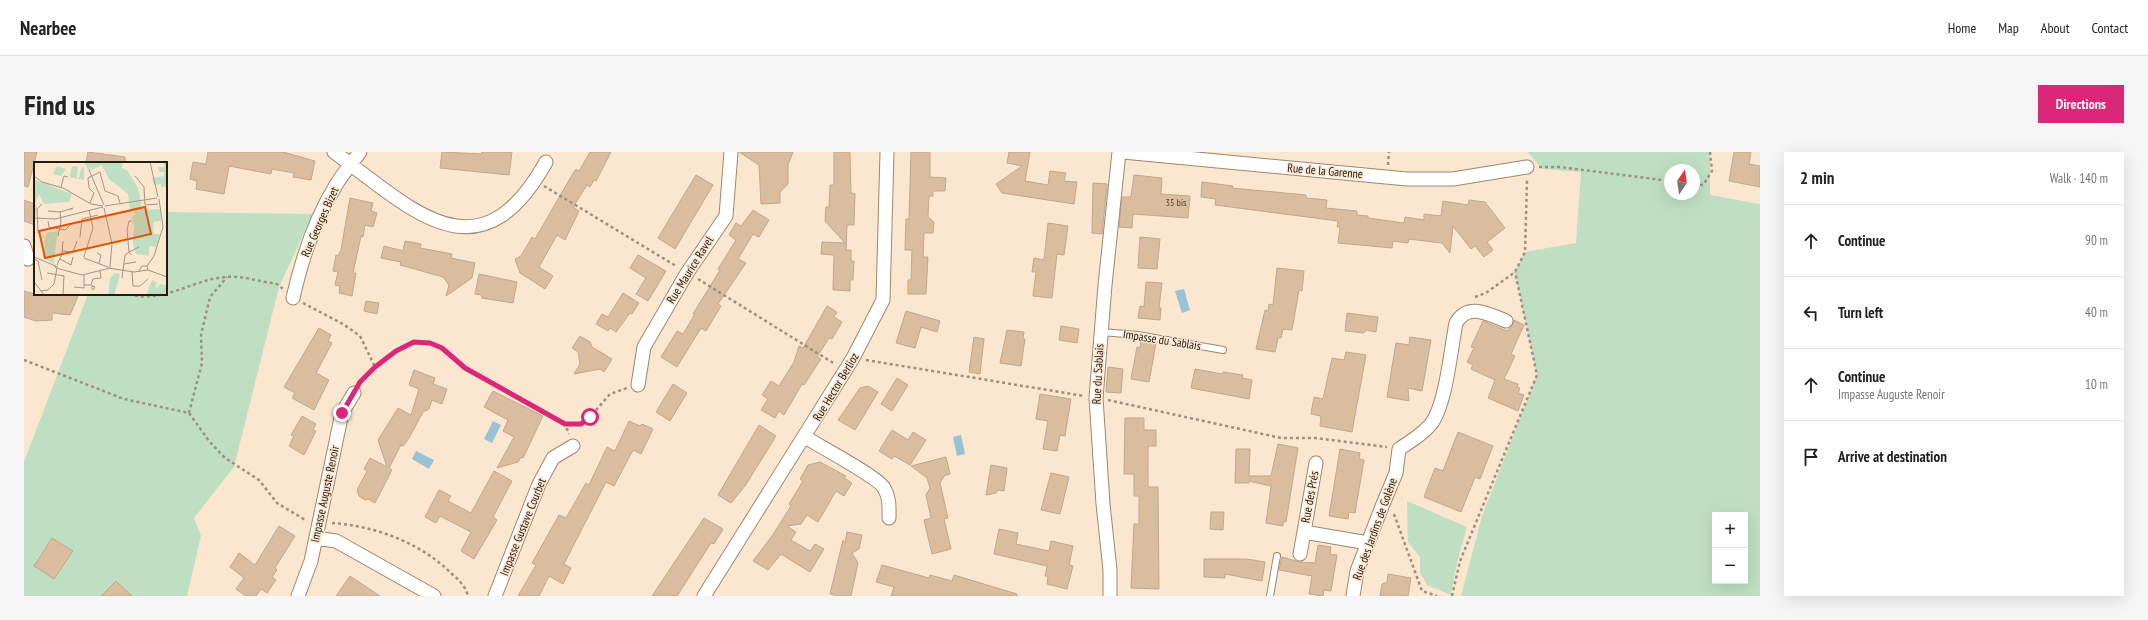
<!DOCTYPE html>
<meta charset="utf-8">
<style>
body{margin:0;font-family:"PT Sans Narrow",sans-serif;background:#f6f6f6;color:#222}
.controls{position:absolute;right:12px;bottom:12px;display:grid;overflow:hidden;border-radius:0px;box-shadow:0 4px 16px #0002}
.controls button{width:36px;height:36px;display:grid;place-items:center;padding:0;border:0;border-bottom:1px solid #e0e0e0;background:#fff;color:#222;font:20px sans-serif}
.compass{position:absolute;left:1640px;top:12px;width:36px;height:36px;border-radius:50%;background:#fff;box-shadow:0 4px 16px #0002;rotate:13deg}
.stop{position:absolute;width:12px;height:12px;margin:-9px;border:3px solid #db2777;border-radius:50%;background:#fff}
.stop.end{background:#db2777;border-color:#fff;box-shadow:0 1px 4px #0008}
.list{margin:0;padding:0;list-style:none}
h2{display:flex;justify-content:space-between;align-items:center;height:52px;margin:0;padding:0 16px;font-size:17px}
h2 small{font-size:13px;font-weight:400;color:#767676}
.list li{display:grid;grid-template-columns:26px 1fr auto;gap:12px;align-items:center;box-sizing:border-box;height:72px;padding:0 16px;border-top:1px solid #e0e0e0}
.list b{display:block;font-size:15px;white-space:nowrap}
.list p{margin:0;font-size:13px;white-space:nowrap;color:#767676}
.list em{font-size:13px;font-style:normal;color:#767676}
.icon{flex:none;width:22px;height:22px;fill:none;stroke:currentColor;stroke-width:2;stroke-linecap:round;stroke-linejoin:round}
.map{position:relative;flex:none;width:1736px;height:444px;overflow:hidden;border-radius:0px}
header{display:flex;align-items:center;gap:24px;box-sizing:border-box;height:56px;padding:0 20px;background:#fff;border-bottom:1px solid #e0e0e0}
header strong{font-size:19px}
nav{display:flex;gap:22px;margin-inline-start:auto;font-size:14px}
.intro{display:flex;align-items:center;justify-content:space-between;box-sizing:border-box;height:96px;padding:0 24px}
h1{margin:0;font-size:28px}
.button{padding:10px 18px;border-radius:0px;background:#db2777;color:#fff;font-size:14px;font-weight:700}
main{display:flex;gap:24px;padding:0 24px}
aside{flex:1;background:#fff;border-radius:0px;box-shadow:0 4px 16px #0002}
.map>svg:first-child{display:block}
.green{fill:#bfdfc2;fill-rule:evenodd}
.water{fill:#97c3d4}
.building{fill:#dabd9f;stroke:#c0a78d}
.lines{fill:none;stroke-linecap:round;stroke-linejoin:round}
.lane-casing{stroke:#9f876d;stroke-width:8}
.street-casing{stroke:#9f876d;stroke-width:15}
.path{stroke:#a08f7f;stroke-width:2.5;stroke-dasharray:3 3;stroke-linecap:butt}
.lane{stroke:#fff;stroke-width:6}
.street{stroke:#fff;stroke-width:13}
.route{stroke:#db2777;stroke-width:5}
.labels{text-anchor:middle;stroke-width:3;stroke-linejoin:round;paint-order:stroke}
.number-label{font-size:10px;fill:#524434}
.street-label{font-size:12px;fill:#251b11;stroke:#fbe6d0}
.inset-road{fill:none;stroke:#a59584;stroke-width:1}
.view{fill:#de560c;fill-opacity:0.15;stroke:#de560c;stroke-width:2}
.inset-edge{fill:none;stroke:#251b11;stroke-width:2}
</style>
<header>
<strong>Nearbee</strong>
<nav><a>Home</a><a>Map</a><a>About</a><a>Contact</a></nav>
</header>
<div class="intro"><h1>Find us</h1><a class="button">Directions</a></div>
<main>
<div class="map">
<svg width="1736" height="444" viewBox="0 0 1736 444">
<rect width="100%" height="100%" fill="#fbe6d0"/>
<!-- green -->
<path class="green" d="M1504,0H1686V43L1736,52V444H1437L1458,364L1513,223L1491,120L1501,100L1552,91L1557,20L1518,17ZM1646,18H1670V42H1646ZM1691,363H1721V429H1691Z
M142,60L289,62L255,135L210,315L170,366L177,384L163,444H0V310L64,142H142Z
M1383,349L1443,375L1434,406L1427,443L1403,433L1396,420V405L1384,390Z"/>
<!-- water -->
<path class="water" d="M1160,137L1166,158L1158,161L1151,139Z
M469,269L477,273L468,291L460,287Z
M937,283L941,302L933,304L929,285Z
M392,299L410,308L405,317L388,307Z"/>
<!-- building -->
<path class="building" d="M0,0H13L4,35L0,34Z
M64,0L101,5V11H62Z
M184,0H259L291,9L287,28L269,25L270,21L248,17L247,22L205,14L200,42L172,37L173,29L166,27L169,10L182,12Z
M418,0L457,2L458,0H488L485,23L416,16Z
M566,0H587L572,29L570,28L566,35L563,33L549,55L555,59L541,88L533,83L515,115L529,124L521,137L496,121L491,107L497,104L508,85L511,87L548,23L552,17L555,19Z
M715,0H769L764,13V32L756,40V51L737,52L735,13Z
M810,0H826L827,41L831,42L830,73H823L822,98H827V109H830L829,128H826V139L809,138L810,103L797,102L798,90L821,91L801,69L802,55H805L806,33H810Z
M887,0H906V25L922,26L921,39H909V44H905L904,65L910,70L909,81H900L899,105H904L902,142H884V128H887L888,98H881L882,67H885Z
M985,0H1006L1001,29L1024,33L1026,19L1042,21L1040,29L1053,30L1050,52L978,41L972,32L998,14L983,11Z
M1710,0H1727L1725,12L1736,14V35L1705,29Z
M672,23L689,33L651,97L634,86Z
M1110,23L1138,26L1137,42L1166,44L1164,66L1109,62L1108,76L1095,75L1098,45H1107Z
M1178,30L1209,34L1208,36L1282,43V46L1303,48L1302,56L1333,59V63L1344,64V66L1380,71L1381,65L1400,68V62L1417,64L1419,49L1444,53L1445,48L1461,50L1481,76L1463,90L1469,98L1460,105L1451,94L1447,97L1429,74L1426,101L1418,91L1385,87L1384,91L1369,89L1368,96L1314,91L1316,75H1313L1314,69L1191,53L1192,47L1177,45Z
M1069,31L1083,32L1078,82L1068,81Z
M326,46L349,51L347,59L353,61L349,75L341,73L339,85L337,84L329,121H332L328,144L315,141L316,134L311,133L314,120L309,119L312,103L314,104L317,98Z
M0,48L11,52V73L0,69Z
M729,58L745,68L735,85L729,82L714,107L722,111L694,152L697,154L682,179L677,176L653,215L637,205L653,179L659,182L671,162H669L696,118L694,117L712,88L705,83L712,71L717,74Z
M1024,71L1044,74L1040,103L1033,102L1028,146L1009,144L1012,120H1008L1010,106L1020,108Z
M1116,85L1136,87L1133,117L1114,116Z
M381,89L397,92L396,96L428,102L427,106L451,111L448,126L422,144L425,133L419,125L376,113L377,110L357,106L360,94L379,99Z
M614,103L642,119L624,149L612,142L622,126L606,116Z
M1253,116L1280,119L1278,139L1275,138L1268,178L1259,177L1257,186H1254L1251,200L1232,197L1241,158L1244,159L1245,152L1249,153Z
M455,122L493,130L489,151L458,146V143L451,142Z
M1122,130L1138,131L1135,156H1137L1136,168L1114,166L1116,154L1120,155Z
M0,139L10,142H55L46,163L28,161V168L12,169L0,165Z
M599,141L615,151L608,162L606,161L592,180L586,176L584,179L572,172L578,162L584,165Z
M342,149L355,151L353,162L340,159Z
M803,154L813,160L810,165L818,170L808,187L805,186L793,205L797,207L780,233L778,232L760,263L755,259L751,266L737,258L744,247L738,243L747,229L755,234L770,210L775,194L779,196Z
M882,159L916,169L913,180L897,175L891,196L872,191Z
M1323,161L1354,165L1352,180L1342,178L1340,181L1321,179Z
M1490,168L1500,173L1487,202L1491,204L1480,227L1494,232L1493,235L1496,236L1494,241L1500,243L1494,259L1464,246L1471,228L1447,217L1449,213L1443,210L1450,196L1447,195L1459,169L1483,179L1489,172Z
M1037,174L1055,177L1053,191L1035,188Z
M295,176L307,183L304,189L308,191L292,221L305,228L290,258L268,246L271,241L260,235Z
M983,178L1000,180L999,187H1001L997,214L976,211Z
M556,184L566,190L568,195L588,207L580,220L576,217L550,222L556,212L554,200L548,196Z
M950,185L960,187L956,222L945,220Z
M1386,185L1407,188L1398,239L1384,236L1385,249L1363,245L1372,191L1385,193Z
M1117,188L1132,191L1125,230L1107,227L1113,195L1116,196Z
M1322,200L1342,203L1328,280L1296,274L1297,264L1287,262L1290,245L1299,247L1308,206L1320,208Z
M1084,215L1099,217L1097,241L1082,240Z
M1171,217L1198,222L1199,220L1212,222L1219,223L1218,226L1228,228L1225,247L1167,236Z
M390,218L411,226L409,232L423,237L418,252L408,248L405,257L399,260L385,286L379,294L377,293L365,316L368,318L351,351L344,347L341,348L335,344L333,338L343,319L340,317L346,306L363,315L354,288L374,256L387,263L395,237L385,233Z
M873,226L884,233L868,259L857,252Z
M649,232L663,241L646,269L632,260Z
M844,234L854,240L831,278L814,268L836,236Z
M469,239L519,264L499,306L497,305L494,310L473,316L490,285L479,279L484,268L460,255Z
M1016,242L1047,247L1041,284L1036,283L1033,299L1019,297L1024,269L1012,267Z
M278,264L292,272L289,278L292,279L280,303L265,294L270,284L267,283Z
M1101,266H1120V278H1132V294H1124V335H1134L1135,437L1107,436L1110,372H1115V344H1110V322H1100Z
M605,269L616,274L618,272L629,277L617,302L609,298L590,334L582,330L540,412L547,416L539,432L525,424L515,444H494L512,413L508,411L535,363L542,366L562,331L565,333L583,295L591,299Z
M735,273L752,284L721,334L707,351L694,343Z
M868,278L884,288L889,280L902,288L886,313L870,304L868,307L855,299Z
M1434,280L1469,294L1456,327L1451,325L1437,360L1400,345L1411,316L1419,319Z
M1254,292L1274,296L1262,370H1259V374L1242,371L1247,334L1225,329V331H1211L1212,297H1226L1225,324H1247Z
M1316,297L1336,301L1335,307L1340,308L1331,361L1325,360L1324,367L1305,364Z
M922,305L926,322L921,323L916,331L924,366L920,367L927,397L908,402L900,368L907,366L902,343L906,336L903,326L887,314Z
M796,310L822,324L820,326L828,331L820,344L812,339L794,370L783,363L777,372L763,374L772,380L767,388L786,399L791,392L800,397L786,420L757,402L744,418L729,409L748,384L767,354L765,352L779,329L776,327L784,313Z
M967,313L983,316L980,339L974,338L972,341L962,343Z
M470,319L488,329L469,365L473,368L450,407L437,399L447,380L416,364L412,371L401,365L415,338L427,344L424,349L447,361Z
M1027,321L1045,325L1036,362L1017,358Z
M1187,360H1200L1199,378L1186,377Z
M680,366L699,377L690,392L687,391L653,444H628Z
M255,374L271,384L251,416L253,418L248,425L252,428L243,441L237,437L232,444H222L212,437L220,426L206,415L215,401L231,413Z
M975,377L994,381L992,392L1025,399L1027,389L1049,394L1045,413L1049,414L1043,437L1023,432L1024,424H1021L1023,414L970,402Z
M823,380L838,383L835,397L828,401L834,411L827,444H815L806,442L819,388L821,391Z
M28,386L49,399L30,427L10,414Z
M1294,393L1307,395L1306,402L1313,403L1307,439L1300,438L1299,444L1285,442L1288,424L1255,418L1258,405L1275,410L1291,411Z
M1180,407H1223L1241,410L1238,429L1201,422V426L1180,425Z
M858,413L905,426L906,423L928,429L930,423L993,442V444H867L870,435L852,430Z
M1364,422L1387,426L1384,444H1356L1358,432L1363,430Z
M326,424L356,444H312Z
M92,429L108,444H77Z"/>
<g class="lines">
<!-- lane casing -->
<g class="lane-casing">
<path id="lane" d="M1077,180L1114,183L1199,198
M1246,444L1253,404"/>
</g>
<!-- street casing -->
<g class="street-casing">
<path id="street" d="M310,0C388,57 455,130 522,10
M1099,0L1383,27H1429L1503,15
M0,94L4,107
M269,146C278,106 291,67 312,33C319,21 328,11 336,0
M614,233L620,195L663,121L702,64L707,0
M781,285C795,294 854,325 860,336C866,346 865,355 865,366
M1292,311L1280,380L1344,391
M292,386L312,389L410,444
M1276,402L1280,380
M274,444L287,409L318,261L330,241
M471,444L515,332L529,306L549,294
M680,444L829,206L859,148L863,0
M1086,444V418L1079,352L1072,246L1081,133L1095,0
M1329,444L1333,419L1357,357L1372,321L1375,297C1386,290 1399,282 1407,272C1422,253 1427,196 1432,171C1444,150 1464,162 1482,169"/>
</g>
<!-- path -->
<path class="path" d="M1364,13L1365,0
M1515,15H1536L1646,29
M1670,32L1679,33L1688,19L1686,0
M520,34L652,114
M674,127L811,212
M105,142C138,152 168,128 201,125C217,123 237,130 253,132L259,137
M1451,145L1462,141L1491,120L1501,100L1503,28
M279,151L319,172L336,184L351,215
M0,208L100,247L165,261L185,289L201,306L235,328L253,351L283,369
M842,208L1060,244
M336,230L351,215L373,199L390,190L405,191L418,196L441,216L541,272L545,282
M1084,248L1257,286H1291L1363,295
M165,261L178,211L177,183L186,145L203,125
M541,272L557,271L566,265L586,242L603,236
M1370,362L1398,439L1413,444
M308,371C352,374 397,391 428,422C435,428 442,435 444,444
M1428,444L1436,409L1513,223L1491,120"/>
<!-- lane -->
<use href="#lane" class="lane"/>
<!-- street -->
<use href="#street" class="street"/>
</g>
<g class="lines">
<!-- route -->
<path class="route" d="M318,261L336,230L351,215L372,199L390,190L406,191L418,196L441,216L541,272H557L566,265"/>
</g>
<g class="labels">
<!-- number labels -->
<g class="number-label">
<text x="1152" y="54">35 bis</text>
</g>
<!-- street labels -->
<g class="street-label">
<text transform="translate(1301 19) rotate(5)" y="4">Rue de la Garenne</text>
<text transform="translate(296 70) rotate(-66)" y="4">Rue Georges Bizet</text>
<text transform="translate(666 118) rotate(-58)" y="4">Rue Maurice Ravel</text>
<text transform="translate(1138 188) rotate(9)" y="4">Impasse du Sablais</text>
<text transform="translate(1074 222) rotate(-87)" y="4">Rue du Sablais</text>
<text transform="translate(812 235) rotate(-59)" y="4">Rue Hector Berlioz</text>
<text transform="translate(301 342) rotate(-78)" y="4">Impasse Auguste Renoir</text>
<text transform="translate(1286 345) rotate(-80)" y="4">Rue des Prés</text>
<text transform="translate(499 375) rotate(-68)" y="4">Impasse Gustave Courbet</text>
<text transform="translate(1351 377) rotate(-70)" y="4">Rue des Jardins de Golène</text>
</g>
</g>
<!-- overview -->
<g transform="translate(10 10)">
<rect width="133" height="133" fill="#fbe6d0"/>
<path d="M50,0H89L88,6L93,8L104,26L108,48L126,47L128,58L120,60L119,69L120,72H126L122,85L115,84V94L102,92L99,81L100,62L97,56L101,53L100,49L96,48L94,32L75,17L68,3L55,9ZM129,0H133V24L127,25V22L120,23L118,16L130,14V10H125L124,5H131ZM23,4L32,7L27,14L19,12ZM38,4L44,5L43,16H45L47,6L50,5V18L36,15ZM2,18L38,32L35,40L10,42L5,32L1,41L3,46L2,54H0V20ZM24,69L21,89L20,102L9,95L12,71ZM81,111L86,112L84,120L80,133H74L76,116ZM118,118L123,121L121,125L124,126L126,122L133,123V133H112Z" fill="#bfdfc2"/>
<path class="inset-road" d="M116,0L124,35M55,8L70,43M0,14L8,20L29,26L57,42L69,44M101,14L110,25L111,43L124,42M27,25L30,14L34,15M56,41L60,31L55,26L54,16L66,10L71,29L84,34L86,41M71,44L123,36M70,46L78,82L76,105M14,49L26,50L39,46L36,48M72,54L97,49M0,56L21,57L69,45M14,59L15,65L31,68L37,62M4,71L3,47L8,42M24,74L27,60L26,50M46,75L48,57L64,53M28,89L39,90L43,79M63,91L67,93L65,101M97,93L95,90L105,85M0,95L24,105M50,95L59,66L55,48M50,96L74,105M0,97L4,99L8,118M26,97L37,103L39,95M90,102L102,100M20,103L22,106L48,113L76,106M23,103L28,92L29,79M113,104L120,94L129,65L125,37M74,106L100,110L114,108M114,108L133,115M98,109L99,124M105,109L108,104H113L114,108M13,111L30,114L29,133M50,113V123H57L59,117L67,116L66,109M88,116L91,93L95,90L93,68L95,59H98M1,121L10,133M58,123V127L59,128L61,125L58,124M99,124H106L114,117M40,125L50,126V123M7,129L14,128L20,122L23,106"/>
<path class="view" d="M111,45L117,72L11,96L5,69Z"/>
<rect width="133" height="133" class="inset-edge"/>
</g>
</svg>
<div class="controls">
<button>+</button>
<button>−</button>
</div>
<svg class="compass" viewBox="-18 -18 36 36"><path d="M0-13l5 13h-10z" fill="#e53935"/><path d="M0 13l5-13h-10z" fill="#767676"/></svg>
<div class="stop" style="left:566px;top:265px"></div>
<div class="stop end" style="left:318px;top:261px"></div>
</div>
<aside>
<h2>2 min<small>Walk · 140 m</small></h2>
<ul class="list">
<li><svg class="icon" aria-label="ahead" viewBox="0 0 24 24"><path d="M12 20V5M6 11l6-6 6 6"/></svg><div><b>Continue</b></div><em>90 m</em></li>
<li><svg class="icon" aria-label="left" viewBox="0 0 24 24"><path d="M17 20v-9H6M10 6l-5 5 5 5"/></svg><div><b>Turn left</b></div><em>40 m</em></li>
<li><svg class="icon" aria-label="ahead" viewBox="0 0 24 24"><path d="M12 20V5M6 11l6-6 6 6"/></svg><div><b>Continue</b><p>Impasse Auguste Renoir</p></div><em>10 m</em></li>
<li><svg class="icon" aria-label="arrive" viewBox="0 0 24 24"><path d="M6 21V4h12l-3 4 3 4H6"/></svg><div><b>Arrive at destination</b></div></li>
</ul>
</aside>
</main>
